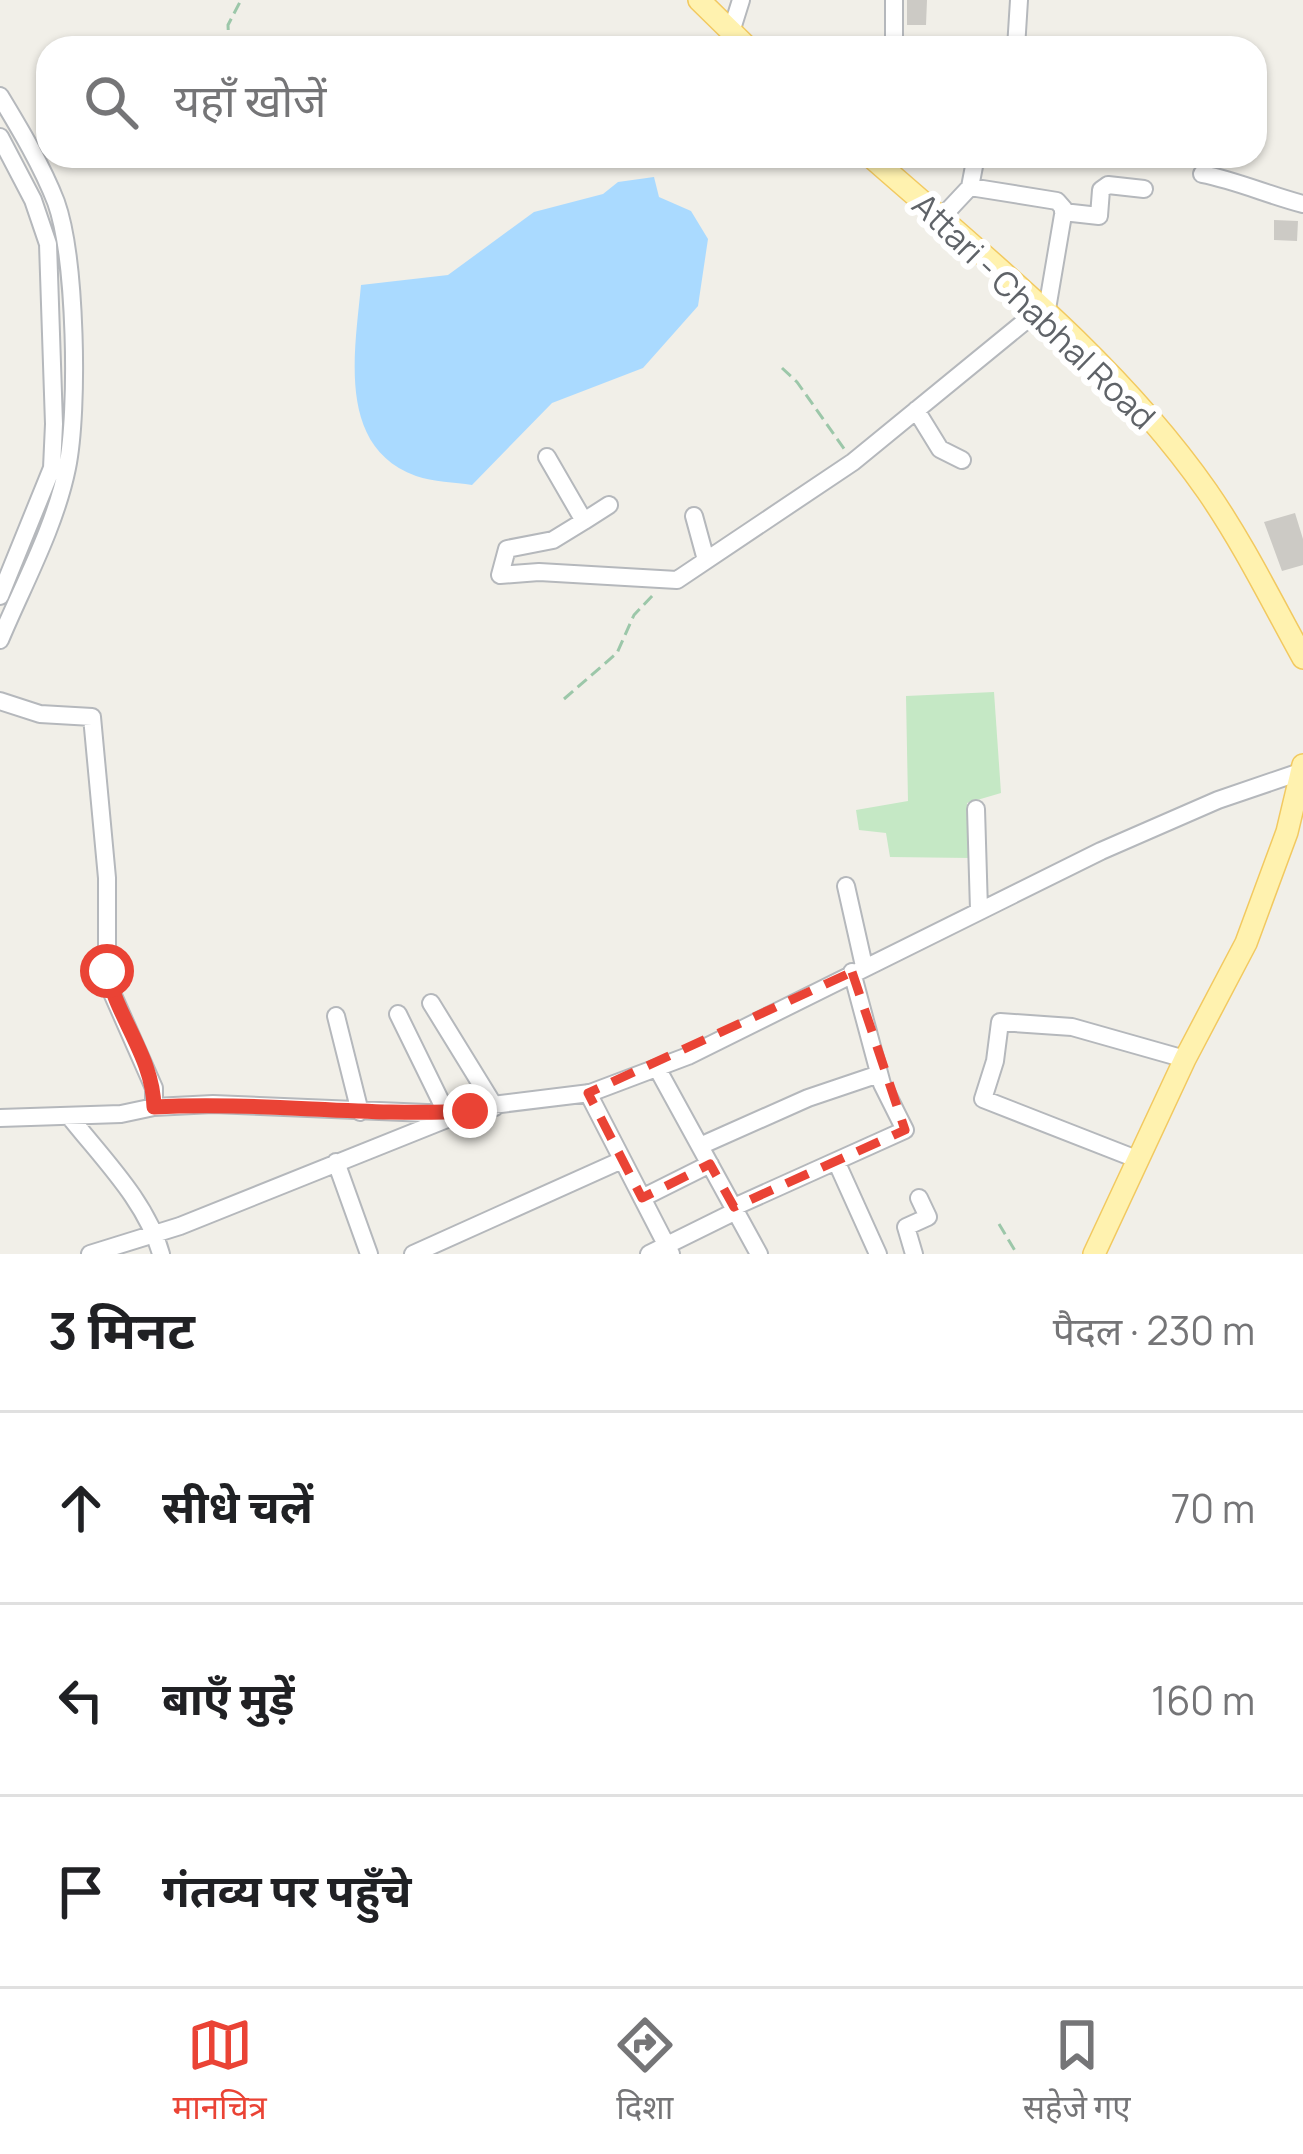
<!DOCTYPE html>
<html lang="hi">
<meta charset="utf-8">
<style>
body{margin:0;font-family:Manrope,"Noto Sans Devanagari",sans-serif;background:#f2f2f2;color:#202124}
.stop{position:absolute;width:36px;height:36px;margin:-27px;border:9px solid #ea4335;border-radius:50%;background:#fff}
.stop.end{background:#ea4335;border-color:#fff;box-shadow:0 3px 12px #0008}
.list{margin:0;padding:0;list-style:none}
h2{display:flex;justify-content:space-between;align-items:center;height:156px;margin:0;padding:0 48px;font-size:51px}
h2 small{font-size:39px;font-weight:400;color:#757577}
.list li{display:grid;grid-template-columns:78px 1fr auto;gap:36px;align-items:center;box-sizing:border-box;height:192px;padding:0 48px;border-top:3px solid #e0e0e0}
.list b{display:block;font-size:45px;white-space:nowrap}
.list em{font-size:39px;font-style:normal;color:#757577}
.icon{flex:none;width:66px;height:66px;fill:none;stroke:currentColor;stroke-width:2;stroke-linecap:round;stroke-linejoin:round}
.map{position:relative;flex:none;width:1303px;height:1254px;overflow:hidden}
.search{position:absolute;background:#fff;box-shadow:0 3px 9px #0004;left:36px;right:36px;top:36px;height:132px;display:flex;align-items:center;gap:30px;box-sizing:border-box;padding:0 42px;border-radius:36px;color:#757577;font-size:45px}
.sheet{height:732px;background:#fff}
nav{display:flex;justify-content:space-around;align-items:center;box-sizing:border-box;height:168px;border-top:3px solid #e0e0e0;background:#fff;font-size:33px;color:#757577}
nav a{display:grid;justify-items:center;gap:6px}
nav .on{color:#ea4335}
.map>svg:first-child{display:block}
.green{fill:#c5e8c5}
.water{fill:#aadaff}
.building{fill:#cccac5}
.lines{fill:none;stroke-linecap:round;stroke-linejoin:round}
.minor-casing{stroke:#b5b8bc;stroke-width:20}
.major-casing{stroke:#f2c960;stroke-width:24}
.path{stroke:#9cc7a9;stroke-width:3;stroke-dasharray:12 6;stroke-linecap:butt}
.minor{stroke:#fff;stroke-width:16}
.major{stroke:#fff2af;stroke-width:21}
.route{stroke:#ea4335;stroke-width:15}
.marked{fill:none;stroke:#ea4335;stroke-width:9;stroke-dasharray:24 15;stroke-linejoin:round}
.labels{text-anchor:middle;stroke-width:12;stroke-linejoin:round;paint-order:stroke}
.street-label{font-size:33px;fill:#5f6368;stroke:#fff}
</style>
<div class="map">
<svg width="1303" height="1254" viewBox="0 0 1303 1254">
<rect width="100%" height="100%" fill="#f1efe8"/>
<!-- green -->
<path class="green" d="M994,692L1001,793L967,803L971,858L890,857L886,833L859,830L856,810L908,801L906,696Z"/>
<!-- water -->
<path class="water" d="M654,177L659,197L691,211L708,239L698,306L643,368L552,403L472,485C455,482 433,482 416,476C336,447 355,351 361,285L448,275L534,212L603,194L618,182Z"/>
<!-- building -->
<path class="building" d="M907,0H927L926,25H907Z
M1274,220L1298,221L1297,241L1274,240Z
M1295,513L1303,539V565L1282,571L1264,522Z"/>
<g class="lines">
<!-- minor casing -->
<g class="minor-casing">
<path id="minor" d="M731,32L741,0
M894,48V0
M1016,48L1019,0
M0,96C20,129 42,166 56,202C76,258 79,409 67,468C55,527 23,585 0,640
M0,137L33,200L48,244L54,424L52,468L0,596
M1202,174C1238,181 1268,195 1303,204
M970,187L976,156
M1063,212L1099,216L1101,190L1108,185L1144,189
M941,218L970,187L1057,201L1064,209L1046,315
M916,410L940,449L962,460
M547,457L584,521L553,540L507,549L500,575L539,572L677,580L853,462L1040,309
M694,516L706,560
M584,521L609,505
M0,701L40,714L92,717L107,878V971L112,993L154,1088V1107
M976,809L979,910
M846,886L864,966
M431,1003L495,1107
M398,1014L446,1112
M336,1016L360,1112
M657,1068L759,1254
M588,1093L671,1254
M69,1116C102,1158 147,1202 161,1254
M0,1118L121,1114L154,1107L213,1104L427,1113L590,1093L688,1056L1101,851L1218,800L1300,772
M700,1146L808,1098L879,1074
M1139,1160L983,1099L995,1061L1000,1022L1072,1027L1185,1059
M836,1161L878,1254
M336,1162L369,1254
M642,1198L710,1164
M734,1207L905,1130L882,1084L852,972
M90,1254L180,1226L452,1117
M413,1254L622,1160
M649,1254L736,1211
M914,1254L906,1227L928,1217L919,1198"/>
</g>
<!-- major casing -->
<g class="major-casing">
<path id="major" d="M699,0L748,48
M870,156C987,259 1117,362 1207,491C1243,543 1272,602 1303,658
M1094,1254L1185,1059L1246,943L1287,832L1303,765"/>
</g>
<!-- path -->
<path class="path" d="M229,48L228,25L241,0
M782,368L797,382L845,450
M564,699L617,653L634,615L655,593
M999,1224L1017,1254"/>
<!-- minor -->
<use href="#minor" class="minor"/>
<!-- major -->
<use href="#major" class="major"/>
</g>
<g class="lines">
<!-- route -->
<path class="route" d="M107,971C117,1018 153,1057 154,1107C260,1101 364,1117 470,1111"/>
</g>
<!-- marked area -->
<path class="marked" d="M852,972L905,1130L734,1207L710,1164L642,1198L588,1093Z"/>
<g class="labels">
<!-- street labels -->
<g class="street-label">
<text transform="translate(1034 311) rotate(44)" y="12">Attari - Chabhal Road</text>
</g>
</g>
</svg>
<div class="stop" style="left:107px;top:971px"></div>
<div class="stop end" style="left:470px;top:1111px"></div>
<div class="search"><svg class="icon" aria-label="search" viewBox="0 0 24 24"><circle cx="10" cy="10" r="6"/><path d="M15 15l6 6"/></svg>यहाँ खोजें</div>
</div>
<section class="sheet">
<h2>3 मिनट<small>पैदल · 230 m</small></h2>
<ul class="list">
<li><svg class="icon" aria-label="ahead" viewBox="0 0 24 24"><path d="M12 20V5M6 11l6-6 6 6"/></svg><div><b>सीधे चलें</b></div><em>70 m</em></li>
<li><svg class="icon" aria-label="left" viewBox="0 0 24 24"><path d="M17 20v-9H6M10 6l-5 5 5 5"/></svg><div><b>बाएँ मुड़ें</b></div><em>160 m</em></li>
<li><svg class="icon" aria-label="arrive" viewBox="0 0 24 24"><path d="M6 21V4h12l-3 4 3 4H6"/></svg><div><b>गंतव्य पर पहुँचे</b></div></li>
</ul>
</section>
<nav>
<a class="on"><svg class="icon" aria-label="map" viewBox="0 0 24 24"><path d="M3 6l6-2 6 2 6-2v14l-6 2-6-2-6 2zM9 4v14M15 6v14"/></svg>मानचित्र</a>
<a><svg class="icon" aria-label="directions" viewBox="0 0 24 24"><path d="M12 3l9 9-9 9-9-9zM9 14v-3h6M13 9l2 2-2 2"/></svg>दिशा</a>
<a><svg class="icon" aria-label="saved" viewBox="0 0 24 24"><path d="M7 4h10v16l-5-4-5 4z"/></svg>सहेजे गए</a>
</nav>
